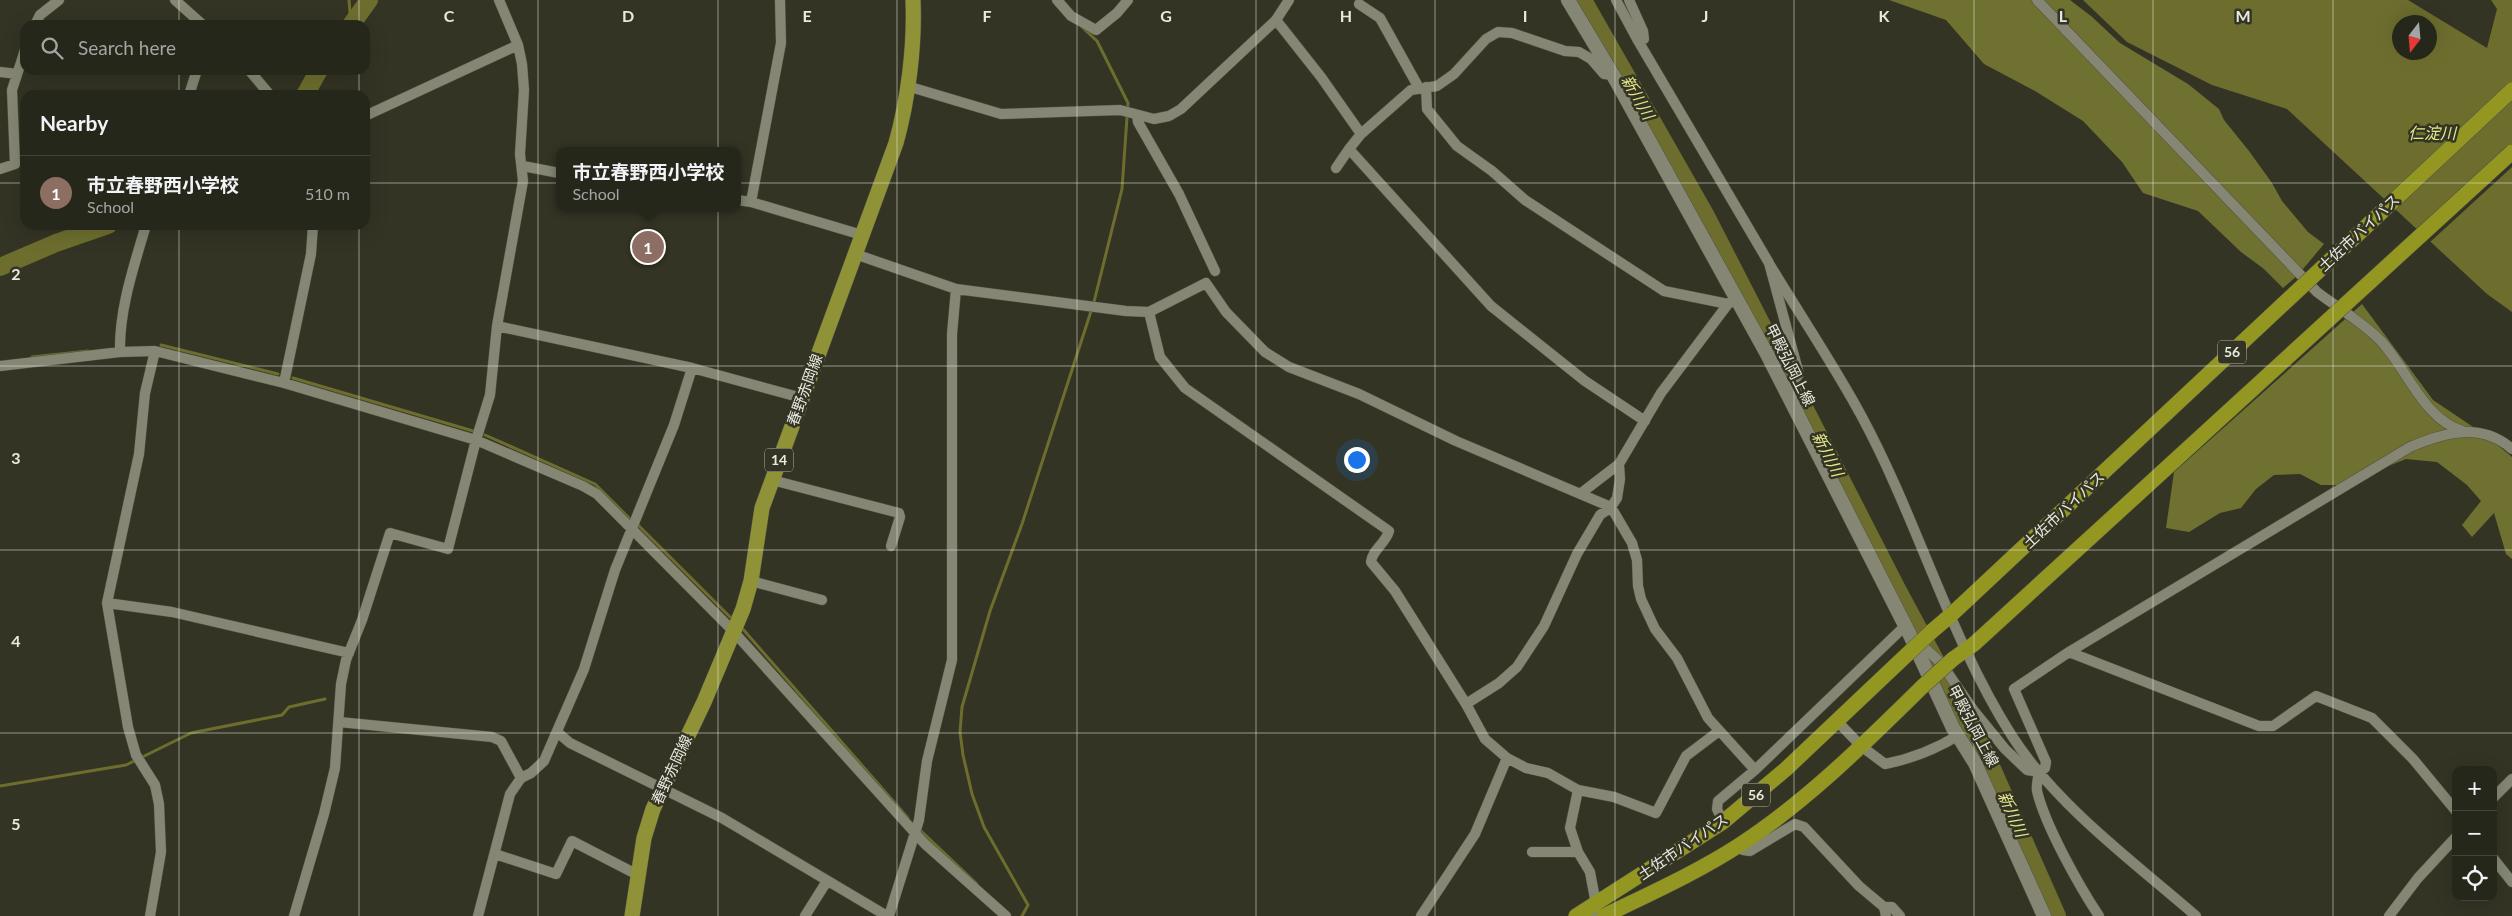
<!DOCTYPE html>
<meta charset="utf-8">
<style>
body{margin:0;font-family:Lato,"Noto Sans JP",sans-serif;background:#323328;color:#f1f3f6}
.controls{position:absolute;right:15px;bottom:15px;display:grid;overflow:hidden;border-radius:10px;box-shadow:0 5px 20px #0002}
.controls button{width:45px;height:45px;display:grid;place-items:center;padding:0;border:0;border-bottom:1px solid #42443a;background:#26271b;color:#f1f3f6;font:25px sans-serif}
.compass{position:absolute;left:2392px;top:15px;width:45px;height:45px;border-radius:50%;background:#26271b;box-shadow:0 5px 20px #0002;rotate:196deg}
.you{position:absolute;left:1356px;top:459px;width:18px;height:18px;margin:-12px;border:4px solid #fff;border-radius:50%;background:#1a73e8;box-shadow:0 0 0 8px #1a73e833}
.badge{display:grid;place-items:center;width:32px;height:32px;border-radius:50%;background:#e98dfd;color:#fff;font-size:16px;font-weight:700}
.pin{position:absolute;translate:-50% -50%;border:2px solid #fff;box-shadow:0 1px 5px #0006}
.popup{position:absolute;left:556px;top:147px;width:185px;height:65px;box-sizing:border-box;display:grid;place-content:center;border-radius:10px;background:#26271b;filter:drop-shadow(0 1px 4px #0005);font-size:16px;white-space:nowrap;color:#a4a5a3}
.popup b{font-size:19px;color:#f1f3f6}
.popup::after{content:'';position:absolute;left:50%;top:100%;margin-left:-10px;border:10px solid transparent;border-top-color:#26271b}
.list{margin:0;padding:0;list-style:none}
h2{display:flex;justify-content:space-between;align-items:center;height:65px;margin:0;padding:0 20px;font-size:21px}
h2 small{font-size:16px;font-weight:400;color:#a4a5a3}
.list li{display:grid;grid-template-columns:32px 1fr auto;gap:15px;align-items:center;box-sizing:border-box;height:75px;padding:0 20px;border-top:1px solid #42443a}
.list b{display:block;font-size:19px;white-space:nowrap}
.list p{margin:0;font-size:16px;white-space:nowrap;color:#a4a5a3}
.list em{font-size:16px;font-style:normal;color:#a4a5a3}
.icon{flex:none;width:28px;height:28px;fill:none;stroke:currentColor;stroke-width:2;stroke-linecap:round;stroke-linejoin:round}
.map{position:relative;flex:none;width:2512px;height:916px;overflow:hidden}
.search{position:absolute;background:#26271b;box-shadow:0 5px 20px #0002;left:20px;top:20px;width:350px;height:55px;display:flex;align-items:center;gap:12px;box-sizing:border-box;padding:0 18px;border-radius:15px;color:#a4a5a3;font-size:19px}
.panel{position:absolute;background:#26271b;box-shadow:0 5px 20px #0002;left:20px;top:90px;width:350px;height:140px;border-radius:15px}
.map>svg:first-child{display:block}
.forest{fill:#6f7131}
.water{fill:#6d6e2e;fill-rule:evenodd}
.pier{fill:#333424}
.lines{fill:none;stroke-linecap:round;stroke-linejoin:round}
.stream{stroke:#6d6e2e;stroke-width:3}
.river{stroke:#6d6e2e;stroke-width:18}
.minor-casing{stroke:#505143;stroke-width:11}
.secondary-casing{stroke:#505143;stroke-width:15}
.primary-casing{stroke:#505143;stroke-width:16}
.trunk-casing{stroke:#505143;stroke-width:16}
.minor{stroke:#858774;stroke-width:10}
.secondary{stroke:#858774;stroke-width:14}
.primary{stroke:#909237;stroke-width:15}
.trunk{stroke:#949622;stroke-width:15}
.trunk-bridge-casing{stroke:#505143;stroke-width:16;stroke-linecap:butt}
.trunk-bridge{stroke:#949622;stroke-width:15}
.grid{fill:none;stroke:#e8e9df;stroke-width:1;stroke-opacity:0.55}
.labels{text-anchor:middle;stroke-width:5;stroke-linejoin:round;paint-order:stroke}
.shield{fill:#333424;stroke:#b2b3a7;stroke-width:1}
.shield-label{font-size:14px;font-weight:bold;fill:#e8e9df}
.street-label{font-size:15px;fill:#e8e9df;stroke:#333424}
.water-label{font-size:16px;font-style:italic;fill:#e5e98b;stroke:#333424}
.grid-label{font-size:16px;text-anchor:middle;font-weight:bold;fill:#e8e9df;stroke:#333424;stroke-width:5;stroke-linejoin:round;paint-order:stroke}
</style>
<div class="map">
<svg width="2512" height="916" viewBox="0 0 2512 916">
<rect width="100%" height="100%" fill="#333424"/>
<!-- forest -->
<path class="forest" d="M1889,0H2070L2091,16L2120,43L2188,84L2219,109L2224,120L2249,151L2272,183L2282,201L2308,232L2324,244L2298,275L2283,288L2264,269L2241,252L2198,211L2143,193L2122,162L2083,121L2035,91L1984,64L1946,20Z
M2362,304L2433,400L2488,437L2512,457V559L2506,554L2494,513L2472,537L2462,525L2481,501L2467,485L2437,462L2406,459L2341,485H2321L2300,474L2274,475L2256,489L2241,508L2220,513L2189,532L2166,528L2174,472Z"/>
<!-- water -->
<path class="water" d="M2083,0H2408L2487,48L2497,9L2491,0H2512V312L2487,294L2287,109L2212,85L2127,42ZM2400,22H2430V52H2400Z"/>
<!-- pier -->
<path class="pier" d="M2512,144V167L2429,243L2416,231Z"/>
<g class="lines">
<!-- stream -->
<path class="stream" d="M349,0L351,25
M161,345L278,374
M32,357L88,351
M293,378L473,431
M485,435L595,484L629,518
M637,524L730,617
M741,627L908,818
M0,786L126,765L191,733L282,715L289,707L325,699
M921,831L977,884
M1022,916L1028,905L984,827L972,794L963,755L960,732L962,707L990,611L1022,524L1094,302L1122,189L1128,103L1097,41L1082,27"/>
<!-- river -->
<path class="river" d="M1583,0L1706,216L1896,587L1986,755L2057,916
M351,25L369,0
M305,95L319,70
M0,267L56,243L108,225"/>
<!-- minor casing -->
<g class="minor-casing">
<path id="minor" d="M175,0L203,25
M780,0L781,43L751,202L862,235
M1057,0L1071,16L1096,30L1117,13L1128,0
M1289,0L1276,20L1321,77L1361,134
M1616,0L1637,39H1644L1643,31L1629,0
M2037,0L2317,292C2338,308 2362,322 2381,341C2407,369 2424,420 2463,431
M1359,4L1380,18L1419,88
M35,25L40,15L59,0
M1637,39L1769,263L1799,374L1786,392
M249,70L270,95
M0,72L17,74
M1613,75L1604,74L1591,59L1579,52L1565,51L1512,33L1498,32L1486,39L1454,74L1437,86L1411,90L1361,134L1349,149L1491,306L1585,381L1645,421
M907,86L1001,114L1120,110L1154,119L1169,116L1181,109L1276,20
M1426,87L1427,109L1457,146L1492,171L1525,200L1664,291L1728,304
M189,95L197,70
M1137,115L1138,122L1179,194L1215,271
M365,116L518,45
M523,166L559,173
M1336,168L1349,149
M0,169L15,164L12,90L25,50
M737,200L751,202
M855,254L956,289L1126,311L1149,312L1206,283L1226,312L1265,352L1289,367L1359,394L1456,441L1611,507L1632,543L1637,560L1638,586L1641,599L1655,629L1677,658L1708,718L1755,770
M1770,265C1800,315 1834,365 1862,417C1918,521 1949,637 2012,736C2057,806 2134,862 2196,916
M1149,312L1160,357L1185,388L1389,531C1386,543 1372,550 1371,562L1395,591L1466,704L1485,739L1507,758L1526,768L1548,773L1578,790
M497,326L523,181L520,154L524,90L522,64L518,45L499,0
M120,352C119,309 134,266 146,225
M0,366L120,352L155,351L284,383L476,440L583,486L597,494L733,631L925,844L1006,916
M284,383L311,254L313,225
M772,480L899,513L900,517L891,546
M1580,494L1619,464L1661,393L1728,304L1733,301
M751,581L822,600
M107,603L172,612L349,653
M1915,639L1941,663L1974,711L2005,749L2027,770L2039,772L2045,768L2046,762L2014,689L2069,652L2410,447C2445,432 2481,422 2512,449
M2069,652L2259,726H2273L2316,696L2372,718L2413,759L2456,811
M1466,704L1499,683L1517,667L1544,626L1577,554L1600,515L1611,507L1617,498L1620,479L1619,464
M1837,721L1861,746L1885,764C1911,759 1936,749 1959,735
M339,722L492,737L501,741L521,778L531,773L544,761L584,669L615,570L674,425L692,368L802,398
M557,732L570,743L722,818L887,916
M2039,772C2038,778 2036,785 2037,791C2045,825 2079,886 2099,916
M2493,798L2512,779
M1723,822L1717,809L1718,801L1755,770L1905,626
M1738,847L1743,850L1750,851L1795,824L1804,827L1859,886L1884,907L1886,916
M1532,852H1578
M495,854L556,874L572,841L638,875
M2493,858L2512,882
M1884,907H1892L1900,916
M150,916L161,852L159,804L155,785L136,755L128,727L107,603L139,454L145,393L155,351
M294,916L324,814L335,768L341,684L346,660L362,620L390,533L448,549L476,440L490,395L497,326L692,368
M478,916L510,794L521,778
M805,916L827,881
M889,916L919,820L927,761L952,660V334L956,289
M1421,916L1475,834L1507,758
M1593,916L1596,904L1590,872L1578,852L1570,828L1578,790L1614,797L1656,813L1686,756L1719,731
M2389,916L2418,878L2456,837"/>
</g>
<!-- secondary casing -->
<g class="secondary-casing">
<path id="secondary" d="M1568,0L1613,75L1767,354L1910,635L1953,728L1975,763L2044,916"/>
</g>
<!-- primary casing -->
<g class="primary-casing">
<path id="primary" d="M632,916L644,838L653,809L704,702L743,609L751,581L762,508L896,143C908,100 915,46 913,0"/>
</g>
<!-- trunk casing -->
<g class="trunk-casing">
<path id="trunk" d="M1931,632L1952,614
M1953,659L1974,644
M1576,916L1723,822L1786,769L1898,663
M1604,916C1649,894 1696,873 1738,846C1806,802 1865,743 1922,687"/>
</g>
<!-- minor -->
<use href="#minor" class="minor"/>
<!-- secondary -->
<use href="#secondary" class="secondary"/>
<!-- primary -->
<use href="#primary" class="primary"/>
<!-- trunk -->
<use href="#trunk" class="trunk"/>
<!-- trunk-bridge casing -->
<g class="trunk-bridge-casing">
<path id="trunk-bridge" d="M1952,614L2512,90
M1974,644L2512,152
M1898,663L1931,632
M1922,687L1953,659"/>
</g>
<!-- trunk-bridge -->
<use href="#trunk-bridge" class="trunk-bridge"/>
</g>
<!-- grid -->
<path class="grid" d="M179,0V25M359,0V25M538,0V916M718,0V916M897,0V916M1077,0V916M1256,0V916M1435,0V916M1615,0V916M1794,0V916M1974,0V916M2153,0V916M2333,0V916M179,70V95M359,70V95M0,183H25M365,183H2512M179,225V916M359,225V916M0,366H2512M0,550H2512M0,733H2512"/>
<g class="labels">
<!-- shield labels -->
<g class="shield">
<rect x="2218" y="340.5" width="28" height="23" rx="4"/>
<rect x="765" y="448.5" width="28" height="23" rx="4"/>
<rect x="1742" y="783.5" width="28" height="23" rx="4"/>
</g>
<g class="shield-label">
<text x="2232" y="357">56</text>
<text x="779" y="465">14</text>
<text x="1756" y="800">56</text>
</g>
<!-- street labels -->
<g class="street-label">
<text transform="translate(2359 233) rotate(-43)" y="5">土佐市バイパス</text>
<text transform="translate(1790 365) rotate(63)" y="5">甲殿弘岡上線</text>
<text transform="translate(805 390) rotate(-70)" y="5">春野赤岡線</text>
<text transform="translate(2064 510) rotate(-43)" y="5">土佐市バイパス</text>
<text transform="translate(1973 726) rotate(62)" y="5">甲殿弘岡上線</text>
<text transform="translate(672 770) rotate(-65)" y="5">春野赤岡線</text>
<text transform="translate(1683 847) rotate(-34)" y="5">土佐市バイパス</text>
</g>
<!-- water labels -->
<g class="water-label">
<text transform="translate(1638 97) rotate(60)" y="6">新川川</text>
<text x="2432" y="139">仁淀川</text>
<text transform="translate(1828 454) rotate(63)" y="6">新川川</text>
<text transform="translate(2013 814) rotate(66)" y="6">新川川</text>
</g>
</g>
<g class="grid-label">
<text x="449" y="22">C</text>
<text x="628" y="22">D</text>
<text x="807" y="22">E</text>
<text x="987" y="22">F</text>
<text x="1166" y="22">G</text>
<text x="1346" y="22">H</text>
<text x="1525" y="22">I</text>
<text x="1705" y="22">J</text>
<text x="1884" y="22">K</text>
<text x="2063" y="22">L</text>
<text x="2243" y="22">M</text>
<text x="16" y="280">2</text>
<text x="16" y="464">3</text>
<text x="16" y="647">4</text>
<text x="16" y="830">5</text>
</g>
</svg>
<div class="controls">
<button>+</button>
<button>−</button>
<button><svg class="icon" aria-label="locate" viewBox="0 0 24 24"><circle cx="12" cy="12" r="6"/><path d="M12 2v4M12 18v4M2 12h4M18 12h4"/></svg></button>
</div>
<svg class="compass" viewBox="-18 -18 36 36"><path d="M0-13l5 13h-10z" fill="#e53935"/><path d="M0 13l5-13h-10z" fill="#a4a5a3"/></svg>
<div class="you"></div>
<div class="pin badge" style="left:648px;top:247px;background:#8d6e63">1</div>
<div class="popup"><b>市立春野西小学校</b>School</div>
<div class="search"><svg class="icon" aria-label="search" viewBox="0 0 24 24"><circle cx="10" cy="10" r="6"/><path d="M15 15l6 6"/></svg>Search here</div>
<section class="panel">
<h2>Nearby<small></small></h2>
<ul class="list">
<li><span class="badge" style="background:#8d6e63">1</span><div><b>市立春野西小学校</b><p>School</p></div><em>510 m</em></li>
</ul>
</section>
</div>
